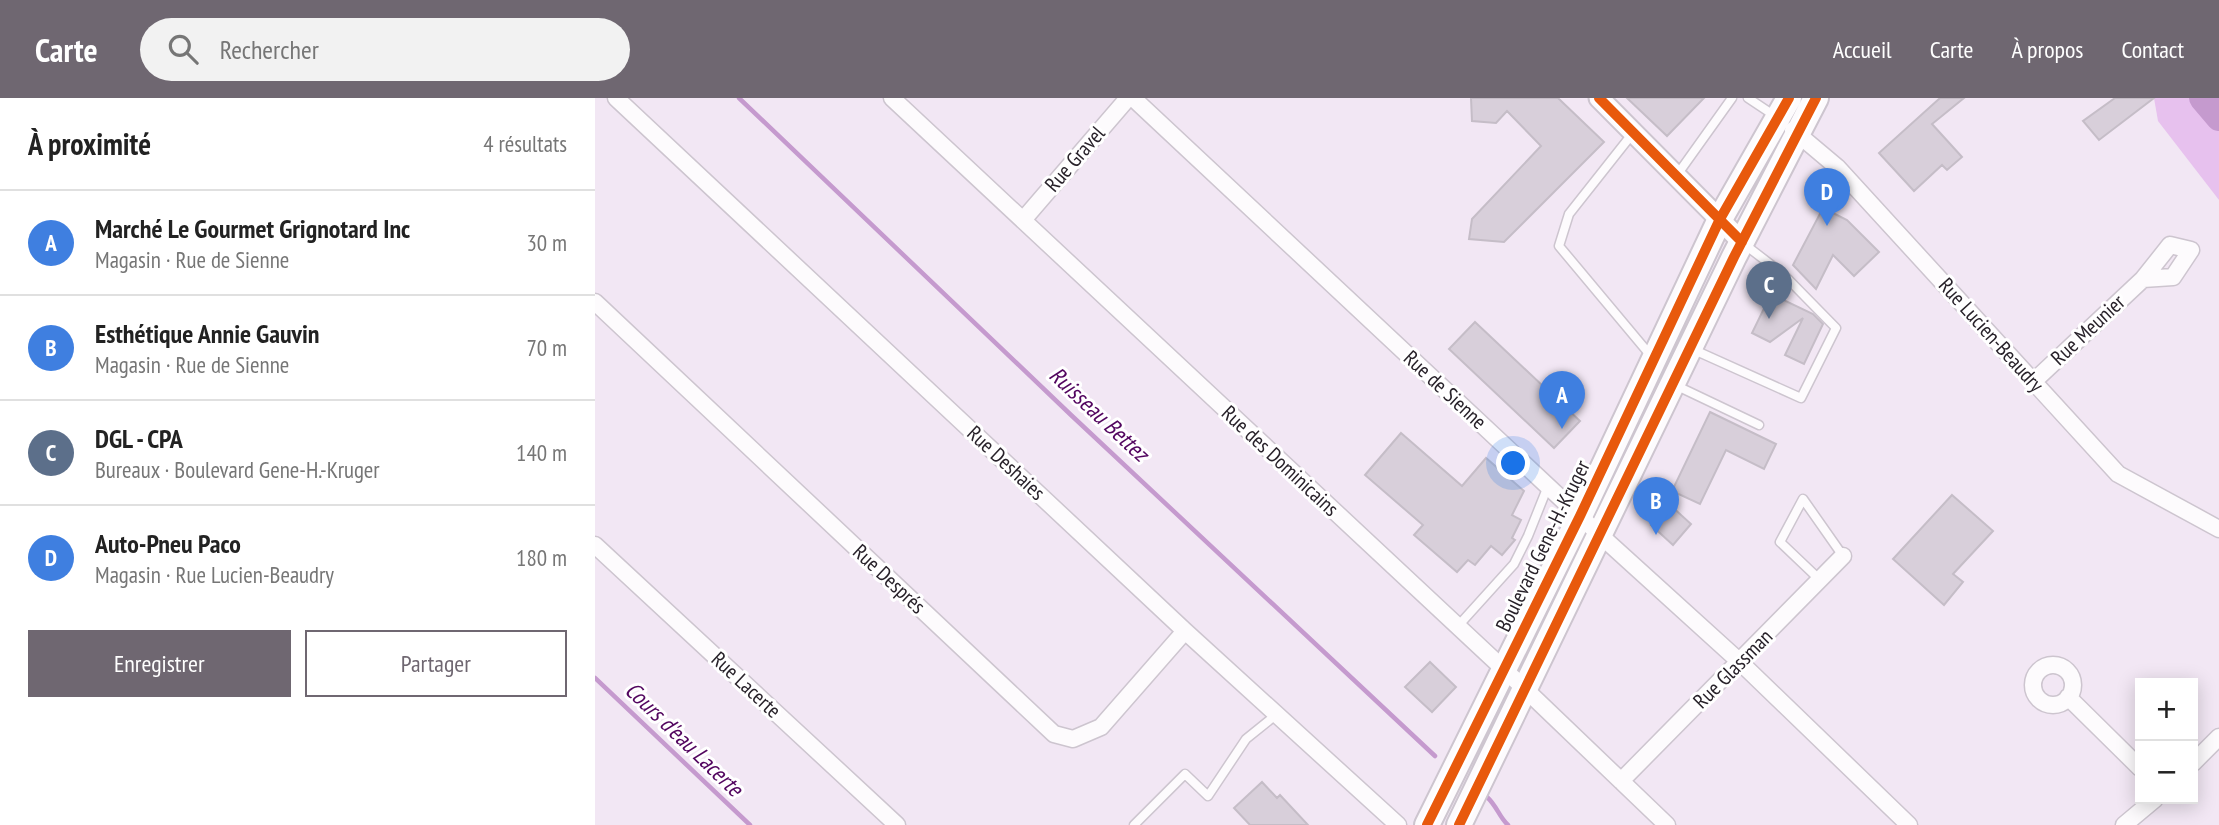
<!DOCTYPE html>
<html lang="fr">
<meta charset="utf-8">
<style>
body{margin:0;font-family:"PT Sans Narrow",sans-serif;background:#f2f2f2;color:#222}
.controls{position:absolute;right:21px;bottom:21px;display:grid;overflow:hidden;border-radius:0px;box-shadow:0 4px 18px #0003}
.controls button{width:63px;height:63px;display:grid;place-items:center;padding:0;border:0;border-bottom:2px solid #e0e0e0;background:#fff;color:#222;font:35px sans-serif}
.you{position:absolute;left:919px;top:366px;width:24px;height:24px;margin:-18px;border:5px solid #fff;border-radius:50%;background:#1a73e8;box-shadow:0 0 0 10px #1a73e833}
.badge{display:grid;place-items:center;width:46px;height:46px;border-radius:50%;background:#6f6771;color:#fff;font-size:23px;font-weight:700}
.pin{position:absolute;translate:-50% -58px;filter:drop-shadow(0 2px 4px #0008)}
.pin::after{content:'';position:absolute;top:37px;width:24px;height:21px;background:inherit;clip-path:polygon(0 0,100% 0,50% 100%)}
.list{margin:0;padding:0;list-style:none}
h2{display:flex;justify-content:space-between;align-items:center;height:91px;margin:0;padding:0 28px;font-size:30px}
h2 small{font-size:23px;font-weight:400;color:#767676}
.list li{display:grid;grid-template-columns:46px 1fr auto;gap:21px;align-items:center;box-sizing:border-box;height:105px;padding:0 28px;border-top:2px solid #e0e0e0}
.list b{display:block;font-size:26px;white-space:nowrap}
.list p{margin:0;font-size:23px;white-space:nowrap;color:#767676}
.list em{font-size:23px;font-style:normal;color:#767676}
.actions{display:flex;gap:14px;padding:21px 28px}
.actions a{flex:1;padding:16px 0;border:2px solid #6f6771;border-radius:0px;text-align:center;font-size:24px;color:#6f6771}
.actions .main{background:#6f6771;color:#fff}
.icon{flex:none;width:38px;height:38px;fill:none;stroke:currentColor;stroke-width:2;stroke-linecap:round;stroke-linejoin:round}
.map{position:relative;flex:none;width:1624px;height:727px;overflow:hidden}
header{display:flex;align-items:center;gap:42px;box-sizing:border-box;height:98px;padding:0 35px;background:#6f6771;color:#fff}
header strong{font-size:33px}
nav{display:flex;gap:38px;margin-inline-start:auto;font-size:24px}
.search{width:490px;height:63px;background:#f2f2f2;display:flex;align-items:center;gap:18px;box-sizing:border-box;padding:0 24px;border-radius:38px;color:#767676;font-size:26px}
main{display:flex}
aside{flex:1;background:#fff}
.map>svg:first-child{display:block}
.forest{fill:#e7c1ee}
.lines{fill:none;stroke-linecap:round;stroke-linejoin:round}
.stream{stroke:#c59ace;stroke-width:4.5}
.river{stroke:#c59ace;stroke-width:26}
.building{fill:#d8cfda;stroke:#c5bdc7;stroke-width:2}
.service-casing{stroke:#cdc5cf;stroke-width:11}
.minor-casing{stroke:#cdc5cf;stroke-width:19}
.tertiary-casing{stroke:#cdc5cf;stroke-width:23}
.primary-casing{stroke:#cdc5cf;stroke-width:28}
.service{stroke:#fdfbfd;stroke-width:8}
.minor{stroke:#fdfbfd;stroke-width:16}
.tertiary{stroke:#fdfbfd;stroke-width:19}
.primary{stroke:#fdfbfd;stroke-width:24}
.cycleway-casing{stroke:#fff;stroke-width:15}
.cycleway{stroke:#e8590c;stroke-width:10}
.labels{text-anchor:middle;stroke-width:6;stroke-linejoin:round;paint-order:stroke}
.street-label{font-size:21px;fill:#28222a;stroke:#fff}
.water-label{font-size:23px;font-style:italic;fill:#52055f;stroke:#fff}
</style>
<header>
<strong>Carte</strong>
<div class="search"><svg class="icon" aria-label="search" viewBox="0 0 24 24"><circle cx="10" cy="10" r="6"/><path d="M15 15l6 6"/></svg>Rechercher</div>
<nav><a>Accueil</a><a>Carte</a><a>À propos</a><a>Contact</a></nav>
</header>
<main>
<aside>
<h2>À proximité<small>4 résultats</small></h2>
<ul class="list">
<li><span class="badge" style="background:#3f7fe0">A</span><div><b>Marché Le Gourmet Grignotard Inc</b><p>Magasin · Rue de Sienne</p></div><em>30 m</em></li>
<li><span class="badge" style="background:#3f7fe0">B</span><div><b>Esthétique Annie Gauvin</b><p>Magasin · Rue de Sienne</p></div><em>70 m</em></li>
<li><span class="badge" style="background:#5c6f8a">C</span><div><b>DGL - CPA</b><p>Bureaux · Boulevard Gene-H.-Kruger</p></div><em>140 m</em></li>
<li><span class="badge" style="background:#3f7fe0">D</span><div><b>Auto-Pneu Paco</b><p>Magasin · Rue Lucien-Beaudry</p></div><em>180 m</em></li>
</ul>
<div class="actions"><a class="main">Enregistrer</a><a>Partager</a></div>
</aside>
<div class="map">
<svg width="1624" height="727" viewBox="0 0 1624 727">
<rect width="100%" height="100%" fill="#f2e7f4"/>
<!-- forest -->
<path class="forest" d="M1559,0H1624V102L1563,23Z"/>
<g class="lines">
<!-- stream -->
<path class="stream" d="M144,0L476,317L840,658
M0,580L155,727
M892,699C902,708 904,719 913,727"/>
<!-- river -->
<path class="river" d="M1607,0L1624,20"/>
</g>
<!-- building -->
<path class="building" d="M876,0H963L1009,44L909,144L874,141L877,121L946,48L912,13L901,25L877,23Z
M1032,0H1109L1072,38Z
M1345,0H1369L1337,26L1367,59L1352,72L1347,67L1319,93L1284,55Z
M1520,0H1559L1504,42L1488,23Z
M1228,110L1252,122L1284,154L1259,178L1238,157L1221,191L1198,167Z
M1176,196L1218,216L1228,226L1209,266L1190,257L1208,220L1175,244L1157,235Z
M880,224L985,323L959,350L854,251Z
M1115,314L1181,346L1169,371L1131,352L1105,406L1077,393Z
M806,335L867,388L891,360L929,393L917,417L926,422L917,440L920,442L907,457L896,448L880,467L873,462L862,474L819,437L828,427L770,377Z
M1357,397L1398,433L1358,476L1368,484L1349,507L1298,461Z
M1075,407L1096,426L1078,447L1056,427Z
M835,564L861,589L837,614L810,589Z
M667,684L682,700L685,697L713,727H655L639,710Z"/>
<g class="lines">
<!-- service casing -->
<g class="service-casing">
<path id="service" d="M1153,0L1180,18
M1038,35L974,116L964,148L1056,258
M1082,77L1137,0
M1097,251L1206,300L1241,230L1188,176L1149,146
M1080,287L1164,327
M1225,482L1185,444L1208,401L1248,458
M863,528L919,466L933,438L953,388
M539,727L590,676L613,698L651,641L682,616"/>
</g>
<!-- minor casing -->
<g class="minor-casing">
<path id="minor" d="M21,0L590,533L803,727
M297,0L930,591L1072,727
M538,0L1005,437L1145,564L1314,727
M1198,32L1242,69L1523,376L1624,431
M428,122L533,0
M0,204L459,636L478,641L506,629L590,533
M1438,284L1548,181L1575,147L1596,152L1578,179L1548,181
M0,447L302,727
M1438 587a20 20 0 1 1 40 0a20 20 0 1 1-40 0Z
M1473,599L1545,670
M1598,665L1624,639
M1026,683L1248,458
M1529,727L1560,701"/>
</g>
<!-- tertiary casing -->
<g class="tertiary-casing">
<path id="tertiary" d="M1004,0L1147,144"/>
</g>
<!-- primary casing -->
<g class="primary-casing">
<path id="primary" d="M832,727L985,418L1125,121L1194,0
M864,727L1139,159L1221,0"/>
</g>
<!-- service -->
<use href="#service" class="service"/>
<!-- minor -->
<use href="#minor" class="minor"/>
<!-- tertiary -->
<use href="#tertiary" class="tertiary"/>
<!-- primary -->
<use href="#primary" class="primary"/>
<!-- cycleway casing -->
<g class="cycleway-casing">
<path id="cycleway" d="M1004,0L1147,144
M832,727L985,418L1125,121L1194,0
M864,727L1139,159L1221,0"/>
</g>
<!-- cycleway -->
<use href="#cycleway" class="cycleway"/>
</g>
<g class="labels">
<!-- street labels -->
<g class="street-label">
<text transform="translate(480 61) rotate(-49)" y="7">Rue Gravel</text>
<text transform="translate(1493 232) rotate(-43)" y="7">Rue Meunier</text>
<text transform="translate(1396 237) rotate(48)" y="7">Rue Lucien-Beaudry</text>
<text transform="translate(850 292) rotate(43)" y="7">Rue de Sienne</text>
<text transform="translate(685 363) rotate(43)" y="7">Rue des Dominicains</text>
<text transform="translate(411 365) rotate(43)" y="7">Rue Deshaies</text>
<text transform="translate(948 448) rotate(-64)" y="7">Boulevard Gene-H.-Kruger</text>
<text transform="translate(294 481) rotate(43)" y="7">Rue Després</text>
<text transform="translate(1138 571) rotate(-45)" y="7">Rue Glassman</text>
<text transform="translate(151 587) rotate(43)" y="7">Rue Lacerte</text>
</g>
<!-- water labels -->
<g class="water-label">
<text transform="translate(504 316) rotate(43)" y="8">Ruisseau Bettez</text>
<text transform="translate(89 641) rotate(44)" y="8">Cours d'eau Lacerte</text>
</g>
</g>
</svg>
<div class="controls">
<button>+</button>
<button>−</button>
</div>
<div class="you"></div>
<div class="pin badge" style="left:967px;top:331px;background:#3f7fe0">A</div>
<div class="pin badge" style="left:1061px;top:437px;background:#3f7fe0">B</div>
<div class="pin badge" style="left:1174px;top:221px;background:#5c6f8a">C</div>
<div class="pin badge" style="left:1232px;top:128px;background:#3f7fe0">D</div>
</div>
</main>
